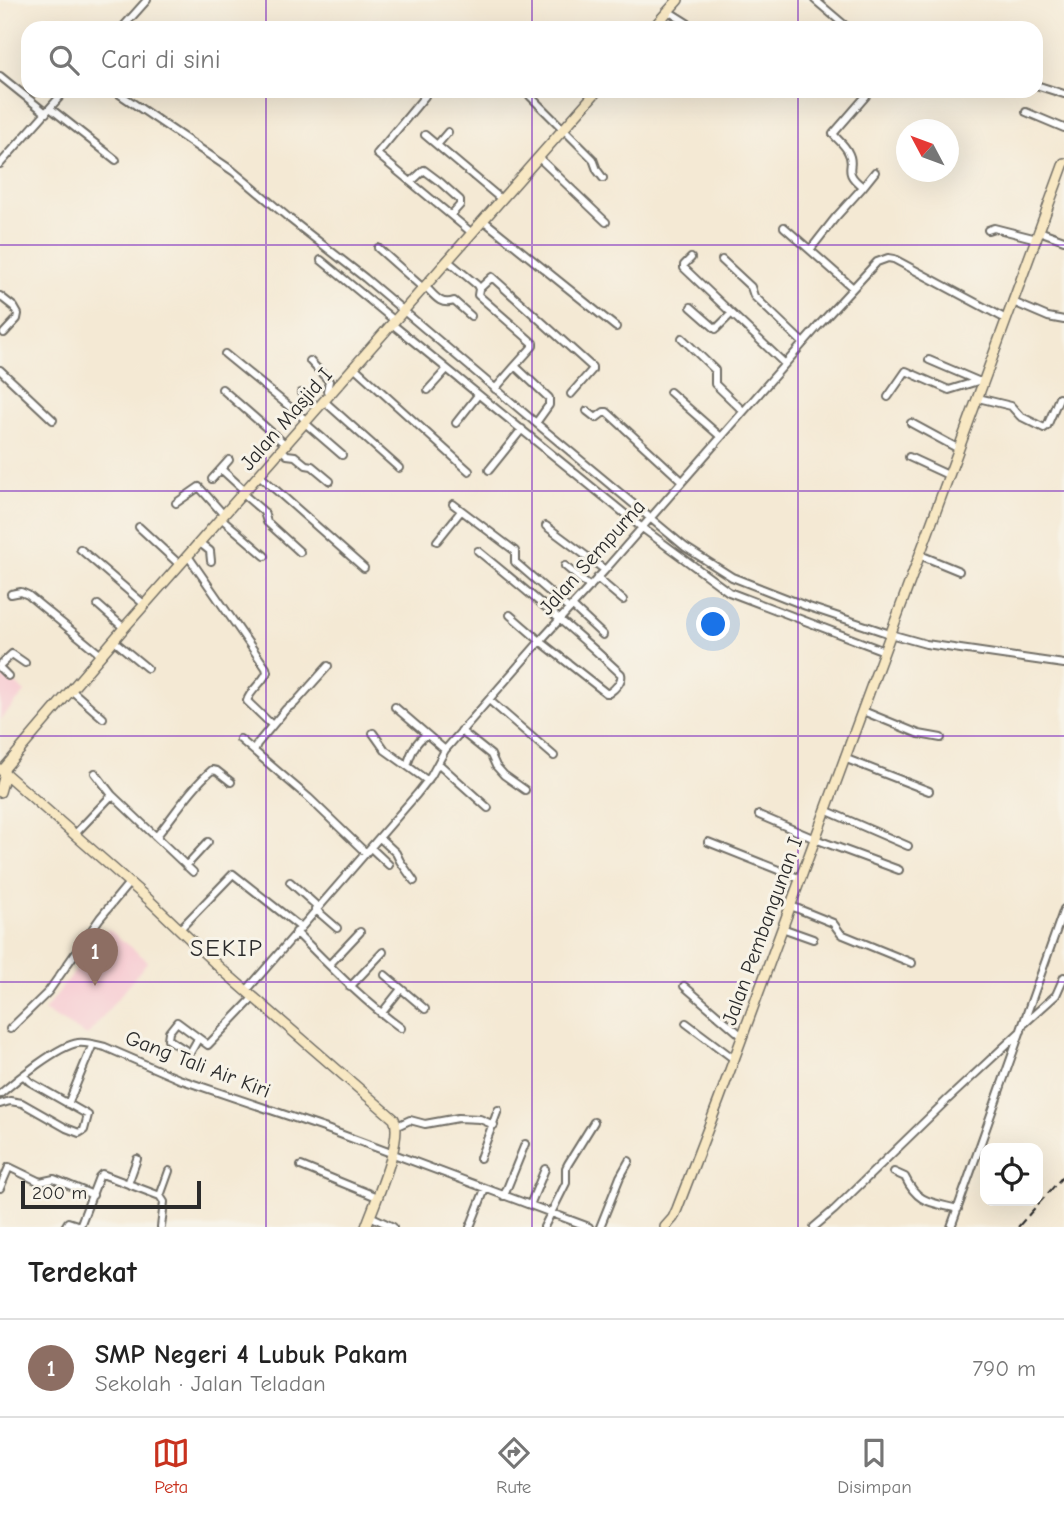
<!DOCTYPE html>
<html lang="id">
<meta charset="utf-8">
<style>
body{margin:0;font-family:"Comic Neue",sans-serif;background:#f6f6f6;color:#222}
.controls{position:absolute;right:21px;bottom:21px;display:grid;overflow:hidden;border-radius:14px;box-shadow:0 7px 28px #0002}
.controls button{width:63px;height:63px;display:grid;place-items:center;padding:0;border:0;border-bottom:2px solid #e0e0e0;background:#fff;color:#222;font:35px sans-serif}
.compass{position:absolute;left:896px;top:119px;width:63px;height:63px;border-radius:50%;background:#fff;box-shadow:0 7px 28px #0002;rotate:311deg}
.scale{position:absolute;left:21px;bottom:18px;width:180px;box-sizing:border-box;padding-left:7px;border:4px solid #2b2b2b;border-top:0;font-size:19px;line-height:24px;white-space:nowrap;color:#2b2b2b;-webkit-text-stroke:5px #f7f3e8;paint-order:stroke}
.you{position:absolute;left:714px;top:625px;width:24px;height:24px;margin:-18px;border:5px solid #fff;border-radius:50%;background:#1a73e8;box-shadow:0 0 0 10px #1a73e833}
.badge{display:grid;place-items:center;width:46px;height:46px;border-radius:50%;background:#c8321e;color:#fff;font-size:23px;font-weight:700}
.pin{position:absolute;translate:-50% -58px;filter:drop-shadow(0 2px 4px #0008)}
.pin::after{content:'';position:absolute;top:37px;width:24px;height:21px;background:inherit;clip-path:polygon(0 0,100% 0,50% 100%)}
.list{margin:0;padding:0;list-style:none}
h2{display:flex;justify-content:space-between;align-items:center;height:91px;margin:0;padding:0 28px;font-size:30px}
h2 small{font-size:23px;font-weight:400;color:#767676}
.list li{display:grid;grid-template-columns:46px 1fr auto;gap:21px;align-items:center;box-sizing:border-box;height:98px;padding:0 28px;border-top:2px solid #e0e0e0}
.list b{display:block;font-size:26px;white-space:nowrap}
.list p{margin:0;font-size:23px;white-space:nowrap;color:#767676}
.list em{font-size:23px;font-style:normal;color:#767676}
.icon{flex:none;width:38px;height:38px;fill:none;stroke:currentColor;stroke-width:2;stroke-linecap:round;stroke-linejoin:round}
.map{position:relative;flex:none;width:1064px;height:1227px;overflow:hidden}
.search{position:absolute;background:#fff;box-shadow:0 7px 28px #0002;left:21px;right:21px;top:21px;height:77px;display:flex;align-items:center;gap:18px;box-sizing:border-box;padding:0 24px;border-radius:21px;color:#767676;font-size:26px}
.sheet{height:189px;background:#fff}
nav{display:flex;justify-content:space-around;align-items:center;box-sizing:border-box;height:98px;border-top:2px solid #e0e0e0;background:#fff;font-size:19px;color:#767676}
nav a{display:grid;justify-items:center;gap:4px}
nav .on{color:#c8321e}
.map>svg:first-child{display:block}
.built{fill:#f7cfd4}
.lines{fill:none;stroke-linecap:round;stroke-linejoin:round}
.minor-casing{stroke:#716e66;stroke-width:10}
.secondary-casing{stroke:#716e66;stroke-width:12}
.minor{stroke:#fff;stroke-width:6}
.secondary{stroke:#f8e8c3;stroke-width:9}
.rail{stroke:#2b2b2b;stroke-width:2;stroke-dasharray:10 5;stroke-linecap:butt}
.grid{fill:none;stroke:#7b2cbf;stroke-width:2;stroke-opacity:0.55}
.labels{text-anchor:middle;stroke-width:6;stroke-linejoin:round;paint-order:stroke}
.street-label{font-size:21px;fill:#2b2b2b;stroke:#f7f3e8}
.quarter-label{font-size:24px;letter-spacing:2px;fill:#2b2b2b;stroke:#f7f3e8}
</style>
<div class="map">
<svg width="1064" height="1227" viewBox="0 0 1064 1227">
<rect width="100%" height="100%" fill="#f7f3e8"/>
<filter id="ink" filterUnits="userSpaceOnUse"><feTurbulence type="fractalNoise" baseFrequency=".0143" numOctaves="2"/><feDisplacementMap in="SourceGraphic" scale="14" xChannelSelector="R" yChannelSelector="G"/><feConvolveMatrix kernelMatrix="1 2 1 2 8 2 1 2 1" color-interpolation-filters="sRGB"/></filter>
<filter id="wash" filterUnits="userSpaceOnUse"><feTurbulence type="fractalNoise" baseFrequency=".00686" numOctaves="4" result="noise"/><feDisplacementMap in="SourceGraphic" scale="28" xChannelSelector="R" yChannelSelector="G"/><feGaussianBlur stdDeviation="1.57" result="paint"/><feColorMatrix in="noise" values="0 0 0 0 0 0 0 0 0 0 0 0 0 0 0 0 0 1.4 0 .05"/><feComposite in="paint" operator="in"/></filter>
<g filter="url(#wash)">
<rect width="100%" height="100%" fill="#f4e9d4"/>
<!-- built -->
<path class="built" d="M0,670L25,692L0,720Z
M108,929L148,961L87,1036L44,1011Z"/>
</g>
<g filter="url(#ink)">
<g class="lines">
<!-- minor casing -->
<g class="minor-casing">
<path id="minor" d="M815,0L848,28
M668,11L695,28
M122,28L147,0
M0,76L46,113
M1036,85L1064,94
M115,91L233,171L290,219L365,278L536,423L685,547L732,577L806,606L890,634L926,644L1064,664
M425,96L377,154L472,233
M530,96L593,159L597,170L603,178
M50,108L116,160
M1026,112L1064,128
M425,135L501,199
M437,145L448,132
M538,157L606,222
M0,164L65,91
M411,182L424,170L440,182L460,200V205L451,215
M863,187L875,172
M483,220L616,327
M784,227L810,250
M988,230L994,228L1037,239
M1039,231L1064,240
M378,248L423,288
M691,258L684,265V268L785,364
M321,260L395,321
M447,260L477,285L479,289L478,295L533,343V346L515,366L549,398V405L536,423
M722,260L751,287L754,296L803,343
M425,286C434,295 440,306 454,301L471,316
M853,288L810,250L835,218L863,187C840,170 857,167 848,152C845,145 838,140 833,134L866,96
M479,289L492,277L592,367V370L571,394
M0,296L14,307L18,314L17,319L4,333
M1013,302L1048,317L1064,320
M691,307L716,329L731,314
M392,324L641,527L729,592L884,651
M682,338L715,370V384L743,411
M225,354L307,421
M929,360L978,381
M310,361L329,381L327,391L330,395
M354,367L469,471
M0,370L53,420
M222,389L286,445
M495,389L515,366
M428,390L447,369
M670,392L721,437
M301,393L318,408
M888,397L906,371L949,390L978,381H984
M978,398L1011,406L1020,416L1044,428L1047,426L1059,398
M324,401L399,468
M587,411L596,418L604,412H607L682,481
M305,423L342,455
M456,423L478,395
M911,423L959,449
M281,449L287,455L295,456L306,465L312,466L330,481
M909,457L948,475
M229,460L221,469L245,491
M489,470L522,429
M259,475L364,568
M212,479L221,469
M243,494L264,512L267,522L300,552
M176,503L199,487L224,515
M453,504L515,551V562L569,609
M221,518L265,556
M546,526L605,570
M139,527L180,565
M437,541L461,511
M200,543L210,551L211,561
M80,549L145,605
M478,551C527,591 575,631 621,674C623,681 615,689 609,693H606L540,641L510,615
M920,555L959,571
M188,556L266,668L267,672C263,683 250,690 247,701L272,725
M565,566L590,587
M597,578L623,600
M11,594L21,592L28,595L101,655
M98,605L124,628
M572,606L603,635
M113,640L147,668
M0,665L12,654L25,663
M0,668L8,676
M71,690L103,718
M489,700L554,756
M395,707L445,750
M863,711L919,734L941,738
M461,731L491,755L496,766L504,775L525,790
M373,733L385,750L428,781
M240,739L309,798L366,853
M254,751L257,744L286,709L295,703L328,666
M844,758L929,791
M439,764L488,808
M407,766C411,753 415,742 426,735
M95,773L112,795
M825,810L908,846
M759,815L815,839L899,870
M75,834L112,795L193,872
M156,837C175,814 190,789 212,770L217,771L231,782
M380,838L396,853L400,861L414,881
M708,842L801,879
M371,848L389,865
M186,866L208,842
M290,882L318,907
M791,906L833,923L841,934L912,963
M315,909L337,928
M782,928L813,939
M180,929L233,874L300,927
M296,932C330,966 362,1000 401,1028
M329,965L360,932
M385,975L425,1009
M684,986L742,1036
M350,987L383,952
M247,990L417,794L431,776L445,750L540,641L605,570L820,324L877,262L888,258L894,259L1006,319
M381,1014L401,989
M686,1023L734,1059
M1025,1023L1056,995L1064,977
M10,1029L48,992L100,918L129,883
M198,1039L190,1053L168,1039L169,1032L177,1022L208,1045L254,997
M0,1094C15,1081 59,1045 78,1043C87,1042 96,1045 105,1047L179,1079L324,1128L589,1227
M0,1104L10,1101L22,1103L66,1128L79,1133L84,1130L88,1115L30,1082L24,1076
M68,1104L93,1044
M397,1126L410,1120L425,1124L458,1118L480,1119L494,1125
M480,1158L498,1110
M301,1166L377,1197
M894,1172L905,1177C918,1204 931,1202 958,1209
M128,1184L137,1159
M0,1188L9,1167L40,1182L54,1179L93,1195
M160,1196L169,1171
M504,1196L525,1144
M530,1205L545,1169
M370,1216L393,1227
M65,1227L68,1222L80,1226L99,1177L102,1174L160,1196L164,1202L161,1227
M470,1227L485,1189
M544,1227L566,1183V1168L568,1164L594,1122
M600,1227L620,1177L629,1161
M814,1227L834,1210L947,1100L1021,1031
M951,1227L1064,909"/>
</g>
<!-- secondary casing -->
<g class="secondary-casing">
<path id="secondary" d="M653,28L678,0
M0,769L148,899L220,968L394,1119C404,1139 374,1204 366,1227
M2,771L124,628L597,91
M0,792L5,774
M665,1227L673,1218L677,1209L719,1100L1064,163"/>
</g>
<!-- minor -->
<use href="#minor" class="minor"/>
<!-- secondary -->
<use href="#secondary" class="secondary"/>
<!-- rail -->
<path class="rail" d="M1018,1227L1064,1175"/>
</g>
</g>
<!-- grid -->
<path class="grid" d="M266,0V28M532,0V28M798,0V28M266,91V1227M532,91V1227M798,91V1227M0,245H1064M0,491H1064M0,736H1064M0,982H1064"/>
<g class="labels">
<!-- street labels -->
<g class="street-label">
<text transform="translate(286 419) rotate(-49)" y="7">Jalan Masjid I</text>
<text transform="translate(592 557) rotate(-48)" y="7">Jalan Sempurna</text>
<text transform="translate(762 931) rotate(-70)" y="7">Jalan Pembangunan I</text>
<text transform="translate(198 1064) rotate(21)" y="7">Gang Tali Air Kiri</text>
</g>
<!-- quarter labels -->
<g class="quarter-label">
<text x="227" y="956">SEKIP</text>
</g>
</g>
</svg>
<div class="controls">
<button><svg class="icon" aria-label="locate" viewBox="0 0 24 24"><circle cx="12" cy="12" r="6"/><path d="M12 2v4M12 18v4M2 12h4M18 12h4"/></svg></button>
</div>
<svg class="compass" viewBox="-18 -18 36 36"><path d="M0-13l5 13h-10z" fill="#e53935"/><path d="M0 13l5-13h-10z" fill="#767676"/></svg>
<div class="scale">200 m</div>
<div class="you"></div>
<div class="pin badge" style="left:95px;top:986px;background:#8d6e63">1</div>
<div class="search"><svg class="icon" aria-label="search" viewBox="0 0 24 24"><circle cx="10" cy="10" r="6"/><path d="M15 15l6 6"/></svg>Cari di sini</div>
</div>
<section class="sheet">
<h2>Terdekat<small></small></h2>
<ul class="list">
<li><span class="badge" style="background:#8d6e63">1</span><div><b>SMP Negeri 4 Lubuk Pakam</b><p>Sekolah · Jalan Teladan</p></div><em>790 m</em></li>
</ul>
</section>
<nav>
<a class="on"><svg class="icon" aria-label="map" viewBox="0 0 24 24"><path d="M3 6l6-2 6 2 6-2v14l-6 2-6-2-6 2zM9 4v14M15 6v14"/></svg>Peta</a>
<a><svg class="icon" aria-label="directions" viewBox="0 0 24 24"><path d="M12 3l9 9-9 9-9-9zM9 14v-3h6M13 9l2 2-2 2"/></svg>Rute</a>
<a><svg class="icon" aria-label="saved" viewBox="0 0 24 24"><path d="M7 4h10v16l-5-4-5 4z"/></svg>Disimpan</a>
</nav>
